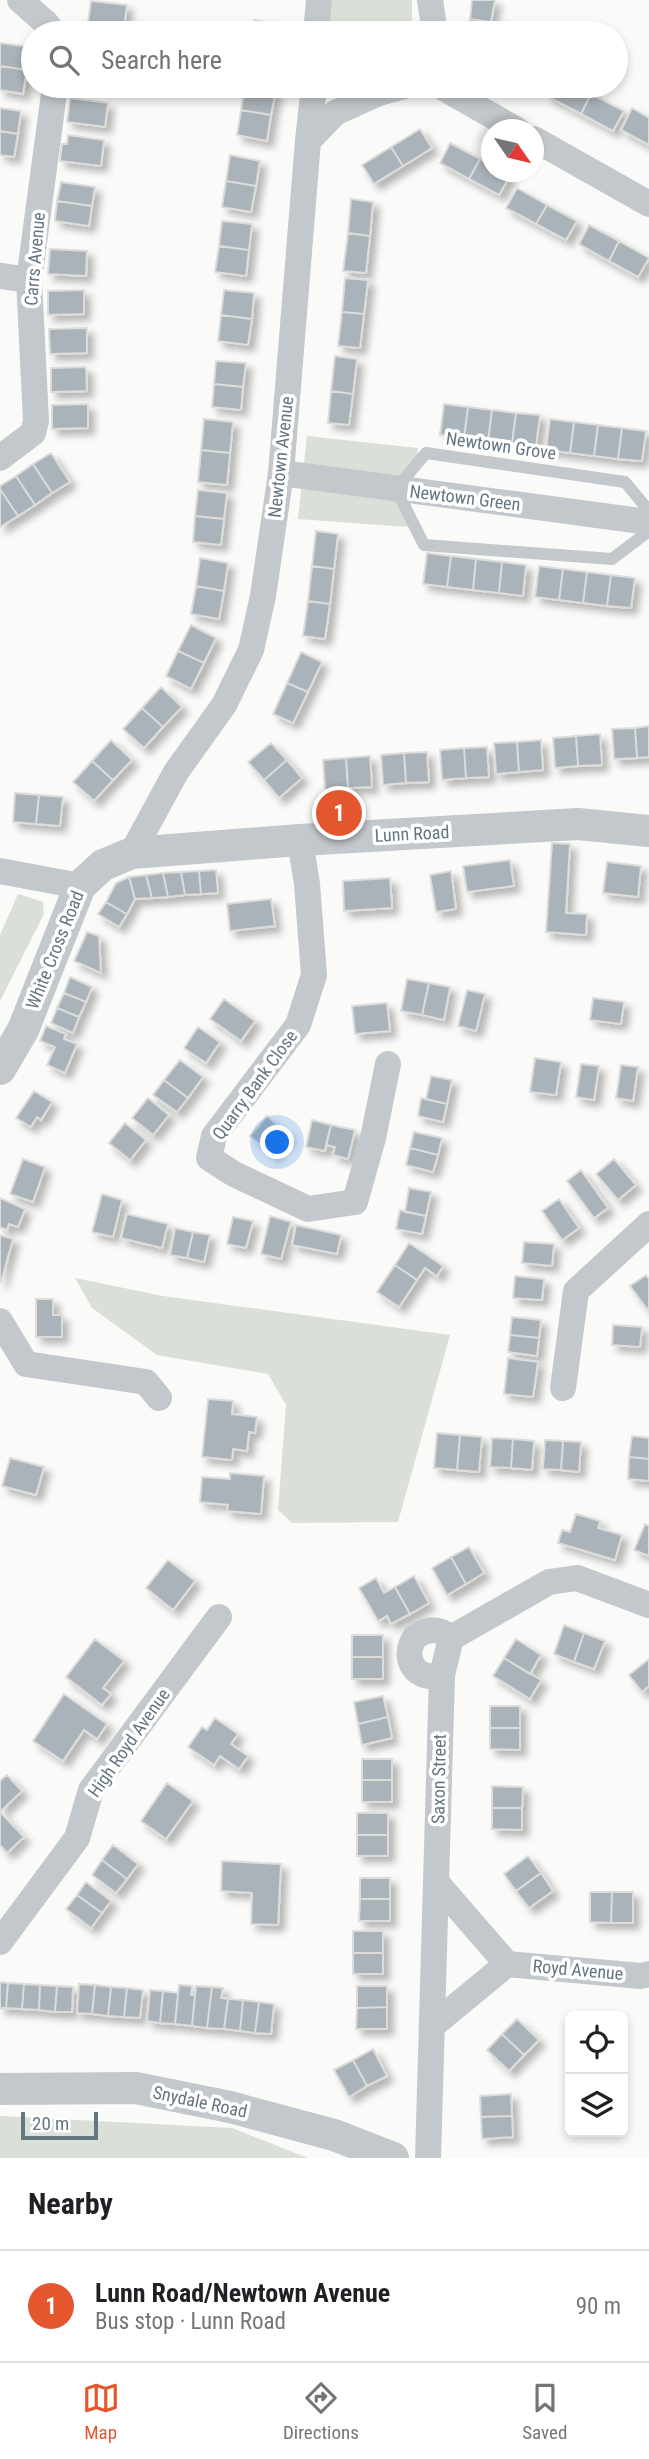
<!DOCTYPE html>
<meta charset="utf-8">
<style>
body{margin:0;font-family:"Roboto Condensed",sans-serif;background:#f2f2f2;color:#202124}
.controls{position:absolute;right:21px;bottom:21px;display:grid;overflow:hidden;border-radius:10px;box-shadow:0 4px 10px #0003}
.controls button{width:63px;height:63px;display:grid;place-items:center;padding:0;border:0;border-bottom:2px solid #e0e0e0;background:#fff;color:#202124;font:35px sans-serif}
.compass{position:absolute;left:481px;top:119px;width:63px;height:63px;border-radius:50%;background:#fff;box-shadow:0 4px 10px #0003;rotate:124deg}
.scale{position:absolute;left:21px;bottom:18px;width:77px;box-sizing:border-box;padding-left:7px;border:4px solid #657683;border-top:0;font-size:19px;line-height:24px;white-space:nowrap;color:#657683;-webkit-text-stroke:5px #fff;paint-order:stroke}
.you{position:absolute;left:278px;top:1143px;width:24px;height:24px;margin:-18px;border:5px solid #fff;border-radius:50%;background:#1a73e8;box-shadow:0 0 0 10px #1a73e833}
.badge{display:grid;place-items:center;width:46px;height:46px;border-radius:50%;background:#e4572e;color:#fff;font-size:23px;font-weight:700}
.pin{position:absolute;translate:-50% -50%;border:4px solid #fff;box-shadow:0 2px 7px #0006}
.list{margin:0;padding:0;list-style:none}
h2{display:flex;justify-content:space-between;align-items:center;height:91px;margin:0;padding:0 28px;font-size:30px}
h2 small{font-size:23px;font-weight:400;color:#757577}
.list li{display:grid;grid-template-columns:46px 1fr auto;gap:21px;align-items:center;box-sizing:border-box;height:112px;padding:0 28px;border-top:2px solid #e0e0e0}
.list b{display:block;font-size:26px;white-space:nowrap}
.list p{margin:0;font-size:23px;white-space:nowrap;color:#757577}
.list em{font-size:23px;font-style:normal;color:#757577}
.icon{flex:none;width:38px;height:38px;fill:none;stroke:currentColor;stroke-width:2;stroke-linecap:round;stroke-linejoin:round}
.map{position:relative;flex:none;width:649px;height:2158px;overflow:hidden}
.search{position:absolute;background:#fff;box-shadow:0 4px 10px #0003;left:21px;right:21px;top:21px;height:77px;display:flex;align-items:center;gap:18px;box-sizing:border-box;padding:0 24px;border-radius:38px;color:#757577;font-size:26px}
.sheet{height:203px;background:#fff}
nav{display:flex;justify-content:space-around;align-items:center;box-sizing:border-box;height:98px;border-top:2px solid #e0e0e0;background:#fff;font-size:19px;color:#757577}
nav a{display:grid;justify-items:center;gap:4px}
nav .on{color:#e4572e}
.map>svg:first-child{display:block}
.green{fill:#dadfd7}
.building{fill:#aab3b9;stroke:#dcdcda;stroke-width:2;filter:url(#shadow)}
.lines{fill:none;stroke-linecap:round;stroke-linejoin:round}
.service{stroke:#c3c8cc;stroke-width:12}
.minor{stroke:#c3c8cc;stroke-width:26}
.tertiary{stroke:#c3c8cc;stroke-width:32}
.labels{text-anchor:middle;stroke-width:7;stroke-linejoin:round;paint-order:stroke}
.street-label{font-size:18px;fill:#657683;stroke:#fff}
</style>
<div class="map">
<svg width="649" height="2158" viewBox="0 0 649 2158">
<defs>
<filter id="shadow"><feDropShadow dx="6" dy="6" stdDeviation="3.5" flood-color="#0004"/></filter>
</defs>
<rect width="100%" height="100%" fill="#fafaf8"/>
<!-- green -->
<path class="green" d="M331,0H412V24L416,33H329Z
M307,436L418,448L408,527L298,519Z
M18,894L43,902L44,914L0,1001V935Z
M75,1278L163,1296L450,1335L398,1522L292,1523L278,1510L286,1405L268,1374L157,1355L92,1308Z
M0,2116L232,2128L308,2158H0Z"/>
<!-- building -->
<path class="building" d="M472,0H495L491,22L470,19Z
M91,1L127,5L124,27L88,22Z
M470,19L491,22L490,33H467Z
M254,20L284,25L283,33H252Z
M88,22L124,27L123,33H86Z
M0,43L31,47L27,70L0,66Z
M0,66L27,70L23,94L0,90Z
M245,86L276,90L271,115L241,110Z
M552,86H575L591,94L581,114L547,96Z
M591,94L624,111L613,131L581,114Z
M70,98L108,103L105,127L67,122Z
M0,108L21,111L18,134L0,131Z
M632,108L649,118V145L621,130Z
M241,110L271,115L267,141L237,135Z
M420,129L432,148L403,166L391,147Z
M0,131L18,134L14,157L0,155Z
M68,135L104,140L101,166L60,161L62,144H67Z
M450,143L480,159L469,179L440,163Z
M391,147L403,166L374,184L362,165Z
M230,155L260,161L256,186L226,181Z
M480,159L491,166V172H502L510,176L499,195L469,179Z
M226,181L256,186L251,212L222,207Z
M61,182L95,187L92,206L57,201Z
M517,188L547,205L536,224L506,208Z
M351,199L373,202L370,236L348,233Z
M57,201L92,206L89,226L55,221Z
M547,205L577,221L566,240L536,224Z
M222,221L252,224L249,250L219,246Z
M589,225L619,241L609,261L579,244Z
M348,233L370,236L366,273L343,271Z
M619,241L649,258L638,277L609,261Z
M219,246L249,250L246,276L215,272Z
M50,249L87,251L86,276L48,274Z
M345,278L368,280L364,314L342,312Z
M84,290V314L48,315V291Z
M224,290L254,293L252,319L221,315Z
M342,312L364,314L360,348L338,346Z
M221,315L252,319L248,345L218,341Z
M87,328V353L50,354L49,329Z
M335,356L357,359L353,394L331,391Z
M216,361L246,363L243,387L214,384Z
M86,367L87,391L51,392V368Z
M214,384L243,387L241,410L212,407Z
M331,391L353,394L349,425L328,423Z
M88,404V428L52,429V405Z
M444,404L468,407L464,438L440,435Z
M468,407L492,410L488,441L464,438Z
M492,410L516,413L512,443L488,441Z
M516,413L540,415L536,446L512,443Z
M204,419L233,422L230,453L201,450Z
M550,419L574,422L570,453L546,450Z
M574,422L598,425L594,456L570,453Z
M598,425L622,428L618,459L594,456Z
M622,428L646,431L642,461L618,459Z
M201,450L230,453L227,485L198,482Z
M51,453L70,482L52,493L33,464Z
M33,464L52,493L35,505L16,476Z
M16,476L35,505L18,516L0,489V486Z
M0,489L18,516L0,527Z
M198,490L227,493L224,519L195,516Z
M195,516L224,519L221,545L193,542Z
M316,531L338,534L334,569L312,566Z
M427,553L451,556L447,587L423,584Z
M451,556L476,559L473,590L447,587Z
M200,558L228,563L224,591L196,586Z
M476,559L502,562L499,593L473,590Z
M502,562L526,565L523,596L499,593Z
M312,566L334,569L330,604L308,601Z
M539,566L563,569L559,600L535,597Z
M563,569L587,572L583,603L559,600Z
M587,572L611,575L607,606L583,603Z
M611,575L635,578L631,608L607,606Z
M196,586L224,591L219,619L191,614Z
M308,601L330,604L325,639L303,636Z
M191,625L216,638L204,663L178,651Z
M178,651L204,663L191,689L166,676Z
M301,652L322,662L308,692L287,683Z
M287,683L308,692L293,723L273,714Z
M161,687L182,707L163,727L142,708Z
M142,708L163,727L144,748L123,729Z
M649,726V757L637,758L635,728Z
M635,728L637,758L614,759L612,729Z
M600,734L602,765L578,766L576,736Z
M576,736L578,766L555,768L553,738Z
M111,740L132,760L113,780L92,761Z
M541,740L543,770L519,772L517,742Z
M517,742L519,772L496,774L494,743Z
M271,743L287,760L264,780L248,762Z
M487,747L489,777L466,778L464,748Z
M464,748L466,778L442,780L440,750Z
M427,752L429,782L406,783L404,753Z
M404,753L406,783L383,785L381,755Z
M370,756L372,787L348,788L346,758Z
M346,758L348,788L325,790L323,760Z
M287,760L302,778L279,798L264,780Z
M92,761L113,780L94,801L73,782Z
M15,793L39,795L36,824L13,822Z
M39,795L63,797L60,826L36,824Z
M552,843L570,844L566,913L587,914L586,935L546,932Z
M510,860L514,886L467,892L463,866Z
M607,862L641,866L638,897L603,893Z
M216,870L218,893L201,894L199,871Z
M199,871L201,894L185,895L181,872Z
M451,871L456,909L436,912L430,875Z
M181,872L185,895L168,897L163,873Z
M163,873L168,897L152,898L146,875Z
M146,875L152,898L135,899L129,877Z
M129,877L135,899L127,914L106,902L116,883Z
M390,878L392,908L344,911L343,881Z
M271,899L275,926L230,931L227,904Z
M106,902L127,914L119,927L98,914Z
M87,932L99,936L101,973L74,961Z
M70,977L92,987L86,1002L64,993Z
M407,979L429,983L422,1015L401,1011Z
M429,983L450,987L444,1020L422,1015Z
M467,990L485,994L476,1031L458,1026Z
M64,993L86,1002L79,1017L57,1008Z
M593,998L624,1002L621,1024L590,1020Z
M224,999L255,1021L241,1041L210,1019Z
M387,1003L390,1031L355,1034L352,1006Z
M57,1008L79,1017L73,1033L51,1023Z
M46,1026L66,1034L64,1039L77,1044L65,1073L47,1065L55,1047L40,1041Z
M198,1027L220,1042L206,1063L184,1048Z
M535,1058L561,1062L556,1095L530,1092Z
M180,1060L203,1077L188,1098L164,1080Z
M581,1064L599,1066L594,1100L576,1097Z
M621,1065L638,1067L633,1101L616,1098Z
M431,1076L452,1080L447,1104L426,1099Z
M164,1080L188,1098L177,1112L153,1095Z
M34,1091L52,1102L41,1120L37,1117L31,1127L16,1118Z
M148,1098L169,1115L153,1135L132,1118Z
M421,1098L447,1104L443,1122L418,1116Z
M267,1116L290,1136L273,1156L250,1136Z
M312,1120L331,1125L325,1151L306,1147Z
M125,1123L146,1140L130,1160L109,1143Z
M331,1125L355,1130L348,1159L333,1155L335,1147L326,1145Z
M414,1132L442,1138L438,1155L410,1148Z
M410,1148L438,1155L433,1172L406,1165Z
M23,1159L45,1167L33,1202L10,1194Z
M614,1159L636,1185L618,1200L596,1174Z
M581,1170L608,1208L594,1218L567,1181Z
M409,1188L431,1192L426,1216L405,1212Z
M102,1194L122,1200L113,1237L92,1232Z
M0,1198L25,1209L18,1227L9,1224L7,1230L0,1227Z
M559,1199L579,1228L562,1240L542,1211Z
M400,1210L426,1216L422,1234L396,1229Z
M127,1214L168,1224L162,1248L121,1238Z
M270,1216L291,1222L281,1259L261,1254Z
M233,1217L253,1221L246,1248L227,1244Z
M296,1225L341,1235L337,1254L292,1245Z
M175,1228L193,1232L187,1258L170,1255Z
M193,1232L210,1235L204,1262L187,1258Z
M0,1235L13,1239L1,1282H0Z
M524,1242L554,1244L552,1266L522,1263Z
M409,1243L443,1266L437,1276L425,1268L417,1280L395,1265Z
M395,1265L417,1280L399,1307L377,1292Z
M646,1275L649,1279V1308L647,1309L630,1286Z
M515,1276L544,1279L542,1300L513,1298Z
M36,1299H53V1315H62V1337H36Z
M512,1317L541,1320L539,1338L510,1335Z
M613,1325L642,1327L640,1347L612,1345Z
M510,1335L539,1338L537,1356L508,1352Z
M508,1358L538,1362L533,1397L504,1394Z
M208,1399L233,1401L232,1414L257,1417L255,1433L249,1432L247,1451L233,1449L232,1460L202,1457Z
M437,1433L460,1435L457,1470L434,1468Z
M460,1435L482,1437L479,1472L457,1470Z
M632,1436L649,1438V1459L629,1457Z
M492,1438L513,1439L511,1468L490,1467Z
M513,1439L534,1441L532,1470L511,1468Z
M545,1440L563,1441L561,1470L543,1469Z
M563,1441L581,1442L579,1472L561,1470Z
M629,1457L649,1459V1481L628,1479Z
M10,1458L44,1467L36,1495L2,1486Z
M230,1473L264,1476L261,1514L227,1511L228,1505L200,1502L202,1477L230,1479Z
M576,1514L600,1521L598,1528L622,1535L615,1560L558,1543L562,1530L570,1532Z
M645,1524L649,1526V1556L634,1550Z
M469,1547L484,1573L466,1584L451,1557Z
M451,1557L466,1584L447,1595L432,1568Z
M168,1560L195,1581L173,1610L146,1588Z
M414,1576L429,1603L410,1614L395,1587Z
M376,1578L384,1593L395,1587L410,1614L391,1624L387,1616L378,1621L359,1588Z
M564,1625L584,1633L574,1662L554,1654Z
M584,1633L605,1641L594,1669L574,1662Z
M352,1635H383V1657H352Z
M95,1639L124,1661L103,1688L111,1694L102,1705L66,1677Z
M516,1639L541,1655L530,1674L504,1658Z
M352,1657H383V1679H352Z
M504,1658L541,1680L530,1699L493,1676Z
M649,1659V1686L642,1692L629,1675Z
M64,1694L107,1724L97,1739L84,1730L63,1761L33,1741Z
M383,1696L388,1717L358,1724L354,1702Z
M490,1706H520V1728H490Z
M388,1717L392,1738L362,1745L358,1724Z
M215,1718L238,1734L231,1744L248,1756L239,1769L220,1756L214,1765L188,1747L202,1727L207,1730Z
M490,1728H520V1750L490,1749Z
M362,1759H392V1780H362Z
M7,1775L22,1791L0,1812L24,1837L7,1853L0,1845V1781Z
M362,1780H392V1802H362Z
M167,1783L193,1801L166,1839L141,1821Z
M492,1786L523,1787L522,1808H492Z
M492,1808H522V1830L492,1829Z
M357,1813H388V1835H357Z
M357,1835H388V1856H357Z
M113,1845L138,1864L127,1879L102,1860Z
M528,1856L541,1873L516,1891L504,1874Z
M102,1860L127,1879L116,1893L92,1875Z
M222,1861L281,1864L278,1925L251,1924L252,1893L221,1891Z
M541,1873L553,1891L529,1908L516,1891Z
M360,1878H390V1899H360Z
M86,1882L111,1901L102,1913L77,1895Z
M590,1892H612L611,1923L590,1922Z
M612,1892H633V1923H611Z
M77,1895L102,1913L91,1928L66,1909Z
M360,1899H390V1921H359Z
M353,1931H383V1953H353Z
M353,1953H383V1974H353Z
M0,1982L8,1983L6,2008H0Z
M8,1983L24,1984L22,2009L6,2008Z
M24,1984L40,1985L39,2010L22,2009Z
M79,1984L95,1985L92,2014L77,2013Z
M40,1985L57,1986L55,2012L39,2010Z
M95,1985L111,1987L108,2016L92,2014Z
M179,1985L192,1986L191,1995H195L192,2026L175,2024Z
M57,1986L73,1987L72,2012H55Z
M196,1986L212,1987L207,2028L192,2026Z
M357,1986H387V2007L357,2008Z
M111,1987L127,1988L124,2017L108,2016Z
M212,1987L223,1988L221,1998L228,1999L224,2029L207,2028Z
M127,1988L143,1990L140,2018L124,2017Z
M150,1990L163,1991L160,2023L147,2021Z
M163,1991L178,1993L175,2024L160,2023Z
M228,1999L243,2000L240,2031L224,2029Z
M243,2000L259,2002L255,2033L240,2031Z
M259,2002L274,2004L271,2034L255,2033Z
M387,2007V2029H356L357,2008Z
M517,2019L539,2040L524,2055L502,2034Z
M502,2034L524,2055L509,2071L487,2050Z
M373,2049L387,2076L367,2086L353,2060Z
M353,2060L367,2086L349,2097L334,2070Z
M511,2094L512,2116L481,2117L480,2096Z
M512,2116L513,2137L482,2139L481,2117Z"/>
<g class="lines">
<!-- service -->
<path class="service" d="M649,511L625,482L426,453L396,489L424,545L612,559L649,531"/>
<!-- minor -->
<path class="minor" d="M20,0L46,23L54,33
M430,0L433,20L432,33
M316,33L319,0
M440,86L517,130
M534,139L649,204
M308,141L314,86
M0,276L29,280
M0,458L33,433L36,421L29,280L55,86
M281,473L649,522
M300,840L307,884L314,975L298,1025L214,1136L209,1158L234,1174L308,1209L355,1202L373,1138L388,1064
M132,853L176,772L224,705L251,650L263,596L281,473L308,141L335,113L379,93L405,86
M0,871L80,886
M0,1321L26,1364L146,1382L159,1398
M563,1388L576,1291L649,1224
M442,1675C416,1682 401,1659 415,1637C428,1628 439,1628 451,1638
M436,1882L507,1964
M0,1942L77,1838L91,1790L219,1617
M507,1964L641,1976L649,1974
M432,2026L507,1964
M428,2158L442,1675L451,1638L549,1582L577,1578L649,1605"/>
<!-- tertiary -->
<path class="tertiary" d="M0,1069L23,1030L80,886L103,865L132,853L300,840L578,824L649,831
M0,2089L136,2088L230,2107L334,2135L393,2158"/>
</g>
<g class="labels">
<!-- street labels -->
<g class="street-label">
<text transform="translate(35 259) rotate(-85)" y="6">Carrs Avenue</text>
<text transform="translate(501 446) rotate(8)" y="6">Newtown Grove</text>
<text transform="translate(281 457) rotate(-84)" y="6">Newtown Avenue</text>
<text transform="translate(465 498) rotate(7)" y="6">Newtown Green</text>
<text transform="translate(412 834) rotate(-3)" y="6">Lunn Road</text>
<text transform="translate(55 950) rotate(-68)" y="6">White Cross Road</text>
<text transform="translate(255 1085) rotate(-54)" y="6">Quarry Bank Close</text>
<text transform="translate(129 1743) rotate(-55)" y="6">High Royd Avenue</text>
<text transform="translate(439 1779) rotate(-89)" y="6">Saxon Street</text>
<text transform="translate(578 1970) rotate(5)" y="6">Royd Avenue</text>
<text transform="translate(200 2102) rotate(12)" y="6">Snydale Road</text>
</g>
</g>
</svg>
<div class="controls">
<button><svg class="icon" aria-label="locate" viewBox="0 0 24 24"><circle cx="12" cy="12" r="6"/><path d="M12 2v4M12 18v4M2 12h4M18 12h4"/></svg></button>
<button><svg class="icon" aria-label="layers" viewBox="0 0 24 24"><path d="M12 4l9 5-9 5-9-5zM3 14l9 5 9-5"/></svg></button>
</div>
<svg class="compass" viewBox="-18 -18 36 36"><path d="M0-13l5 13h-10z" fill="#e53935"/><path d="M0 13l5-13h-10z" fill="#757577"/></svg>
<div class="scale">20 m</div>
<div class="you"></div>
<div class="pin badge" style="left:339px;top:813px">1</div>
<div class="search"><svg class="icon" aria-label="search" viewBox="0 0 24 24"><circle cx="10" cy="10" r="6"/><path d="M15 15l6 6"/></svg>Search here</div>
</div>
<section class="sheet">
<h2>Nearby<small></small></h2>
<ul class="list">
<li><span class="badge">1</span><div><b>Lunn Road/Newtown Avenue</b><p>Bus stop · Lunn Road</p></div><em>90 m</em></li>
</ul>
</section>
<nav>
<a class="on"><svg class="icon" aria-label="map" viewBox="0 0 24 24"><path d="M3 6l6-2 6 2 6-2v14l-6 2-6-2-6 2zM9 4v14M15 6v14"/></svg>Map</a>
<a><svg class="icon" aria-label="directions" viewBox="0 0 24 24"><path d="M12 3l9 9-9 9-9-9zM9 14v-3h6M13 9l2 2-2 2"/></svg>Directions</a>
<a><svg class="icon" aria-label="saved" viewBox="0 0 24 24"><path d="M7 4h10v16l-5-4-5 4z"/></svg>Saved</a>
</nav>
